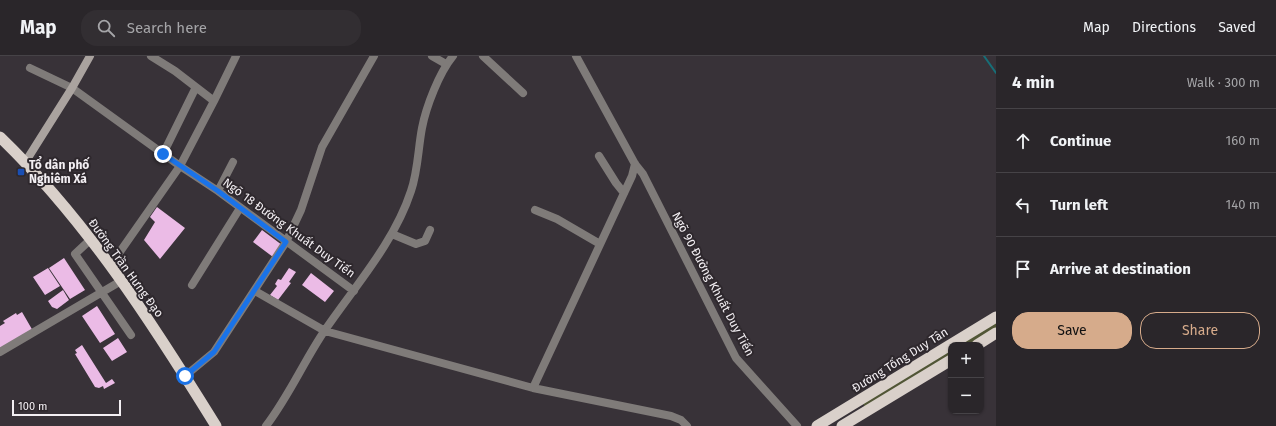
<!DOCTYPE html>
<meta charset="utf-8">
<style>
body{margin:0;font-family:"Fira Sans",sans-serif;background:#322e32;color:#f1f3f6}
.controls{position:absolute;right:12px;bottom:12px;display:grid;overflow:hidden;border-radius:8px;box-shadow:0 1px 3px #0004}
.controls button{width:36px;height:36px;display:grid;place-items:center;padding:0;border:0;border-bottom:1px solid #464347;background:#2a262a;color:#f1f3f6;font:20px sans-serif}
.scale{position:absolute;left:12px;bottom:10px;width:109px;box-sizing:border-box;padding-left:4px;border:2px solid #f3eff3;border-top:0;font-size:11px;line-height:14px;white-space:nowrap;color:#f3eff3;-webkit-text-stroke:3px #2e282d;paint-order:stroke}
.stop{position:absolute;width:12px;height:12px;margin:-9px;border:3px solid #1a73e8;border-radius:50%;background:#fff}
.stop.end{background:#1a73e8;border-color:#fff;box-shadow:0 1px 4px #0008}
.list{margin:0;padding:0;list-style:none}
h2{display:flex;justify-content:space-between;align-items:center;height:52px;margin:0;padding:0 16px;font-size:17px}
h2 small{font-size:13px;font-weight:400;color:#a5a5a8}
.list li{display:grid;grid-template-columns:26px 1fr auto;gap:12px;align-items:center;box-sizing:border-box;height:64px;padding:0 16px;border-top:1px solid #464347}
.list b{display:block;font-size:15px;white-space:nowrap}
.list em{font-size:13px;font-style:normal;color:#a5a5a8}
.actions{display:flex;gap:8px;padding:12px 16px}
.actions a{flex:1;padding:9px 0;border:1px solid #d6ab8b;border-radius:16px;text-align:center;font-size:14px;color:#d6ab8b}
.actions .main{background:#d6ab8b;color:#111}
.icon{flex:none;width:22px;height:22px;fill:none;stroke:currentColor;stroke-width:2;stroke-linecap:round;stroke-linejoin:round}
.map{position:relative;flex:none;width:996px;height:370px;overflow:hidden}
header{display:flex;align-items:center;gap:24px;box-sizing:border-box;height:56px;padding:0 20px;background:#2a262a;border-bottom:1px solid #464347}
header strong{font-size:19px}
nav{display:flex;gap:22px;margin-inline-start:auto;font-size:14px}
.search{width:280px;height:36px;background:#322e32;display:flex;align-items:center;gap:10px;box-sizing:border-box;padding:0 14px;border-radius:16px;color:#a5a5a8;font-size:15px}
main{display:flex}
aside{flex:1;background:#2a262a}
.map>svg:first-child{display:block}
.green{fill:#515636}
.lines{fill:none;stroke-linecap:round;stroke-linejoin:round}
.stream{stroke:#176f78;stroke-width:2}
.building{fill:#ebbbe6}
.minor{stroke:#7f7b79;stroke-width:8}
.secondary{stroke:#aaa39f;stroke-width:8}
.trunk{stroke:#d9d0ca;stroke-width:11}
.route{stroke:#1a73e8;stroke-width:5}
.transit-dot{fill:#1a4fb4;stroke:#2e282d;stroke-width:1.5}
.labels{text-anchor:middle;stroke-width:4;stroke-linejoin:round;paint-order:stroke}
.poi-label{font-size:12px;font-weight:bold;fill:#f3eff3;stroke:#2e282d;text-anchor:start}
.street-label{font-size:12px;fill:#f3eff3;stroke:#2e282d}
</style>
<header>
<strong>Map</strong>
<div class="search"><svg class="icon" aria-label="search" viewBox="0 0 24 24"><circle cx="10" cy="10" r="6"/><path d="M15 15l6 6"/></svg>Search here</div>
<nav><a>Map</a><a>Directions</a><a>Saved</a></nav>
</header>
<main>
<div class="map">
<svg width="996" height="370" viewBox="0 0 996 370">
<rect width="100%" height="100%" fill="#383238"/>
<!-- green -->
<path class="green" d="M996,265V272L969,289H956Z
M951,292V300L865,351L862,346Z"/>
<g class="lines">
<!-- stream -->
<path class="stream" d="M984,0L996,17"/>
</g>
<!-- building -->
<path class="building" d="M157,151L185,172L160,203L144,184L155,166L150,161Z
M262,174L282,189L273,201L253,186Z
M64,202L85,234L70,243L49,212Z
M48,212L60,230L45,239L33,221Z
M289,212L296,216L289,226L291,227L278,244L270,239L277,230L275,228L278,223L281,224Z
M311,217L334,235L325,246L302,229Z
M63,234L69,244L57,253L52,251L48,245Z
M97,250L115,278L100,287L82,260Z
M22,256L33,275L0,299V270L5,267L3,265L16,257L17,259Z
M118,282L127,296L112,305L103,292Z
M82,289L106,327L112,323L115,327L104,333L103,330L99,332L95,331L75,298L77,297L75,294Z"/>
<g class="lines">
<!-- minor -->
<path class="minor" d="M151,0L175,15L214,45
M432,0L446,8
M483,0L523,37
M576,0L635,108L643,118L736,302L797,370
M30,12L72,32L180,110L218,135L354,235
M163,98L196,31
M599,100L616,127L624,137
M218,135L233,106
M535,154L557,163L600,188
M392,178L416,188L425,185L430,174
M90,184L75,198L131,279
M110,210L180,110L214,45L236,0
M192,229L240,152
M255,235L325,275L533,332L671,360L681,364L687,370
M0,296L121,225
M185,320L214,296L286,186L301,154L322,91L374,0
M533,332L632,120L635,108
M266,370C289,340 304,305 325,274C355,230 394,187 411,135C418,115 418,93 422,72C426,51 439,17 453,0"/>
<!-- secondary -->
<path class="secondary" d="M26,105L72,32L90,0"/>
<!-- trunk -->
<path class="trunk" d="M0,81C87,165 153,268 216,370
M977,289L996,277
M817,370L996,261
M842,370L951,304"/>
</g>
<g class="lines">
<!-- route -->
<path class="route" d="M163,98L218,135L286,186L214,296L185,320"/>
</g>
<!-- markers -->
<rect class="transit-dot" x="17" y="112" width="8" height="8" rx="2"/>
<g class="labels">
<!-- poi labels -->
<g class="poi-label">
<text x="29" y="113">Tổ dân phố<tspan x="29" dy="14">Nghiêm Xá</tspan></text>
</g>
<!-- street labels -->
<g class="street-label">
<text transform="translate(289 172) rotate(36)" y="4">Ngõ 18 Đường Khuất Duy Tiến</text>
<text transform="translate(126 212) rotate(54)" y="4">Đường Trần Hưng Đạo</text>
<text transform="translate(713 228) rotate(62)" y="4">Ngõ 90 Đường Khuất Duy Tiến</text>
<text transform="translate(900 304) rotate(-32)" y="4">Đường Tống Duy Tân</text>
</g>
</g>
</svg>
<div class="controls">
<button>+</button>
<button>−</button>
</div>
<div class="scale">100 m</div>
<div class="stop" style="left:185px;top:320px"></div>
<div class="stop end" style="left:163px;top:98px"></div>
</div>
<aside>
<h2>4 min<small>Walk · 300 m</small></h2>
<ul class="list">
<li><svg class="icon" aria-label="ahead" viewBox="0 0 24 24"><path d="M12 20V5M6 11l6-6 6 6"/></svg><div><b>Continue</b></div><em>160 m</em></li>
<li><svg class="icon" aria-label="left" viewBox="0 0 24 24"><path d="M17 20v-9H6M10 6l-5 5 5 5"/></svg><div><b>Turn left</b></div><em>140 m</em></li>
<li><svg class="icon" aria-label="arrive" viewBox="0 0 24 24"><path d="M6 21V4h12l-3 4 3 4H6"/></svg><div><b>Arrive at destination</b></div></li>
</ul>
<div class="actions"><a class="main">Save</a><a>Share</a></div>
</aside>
</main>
